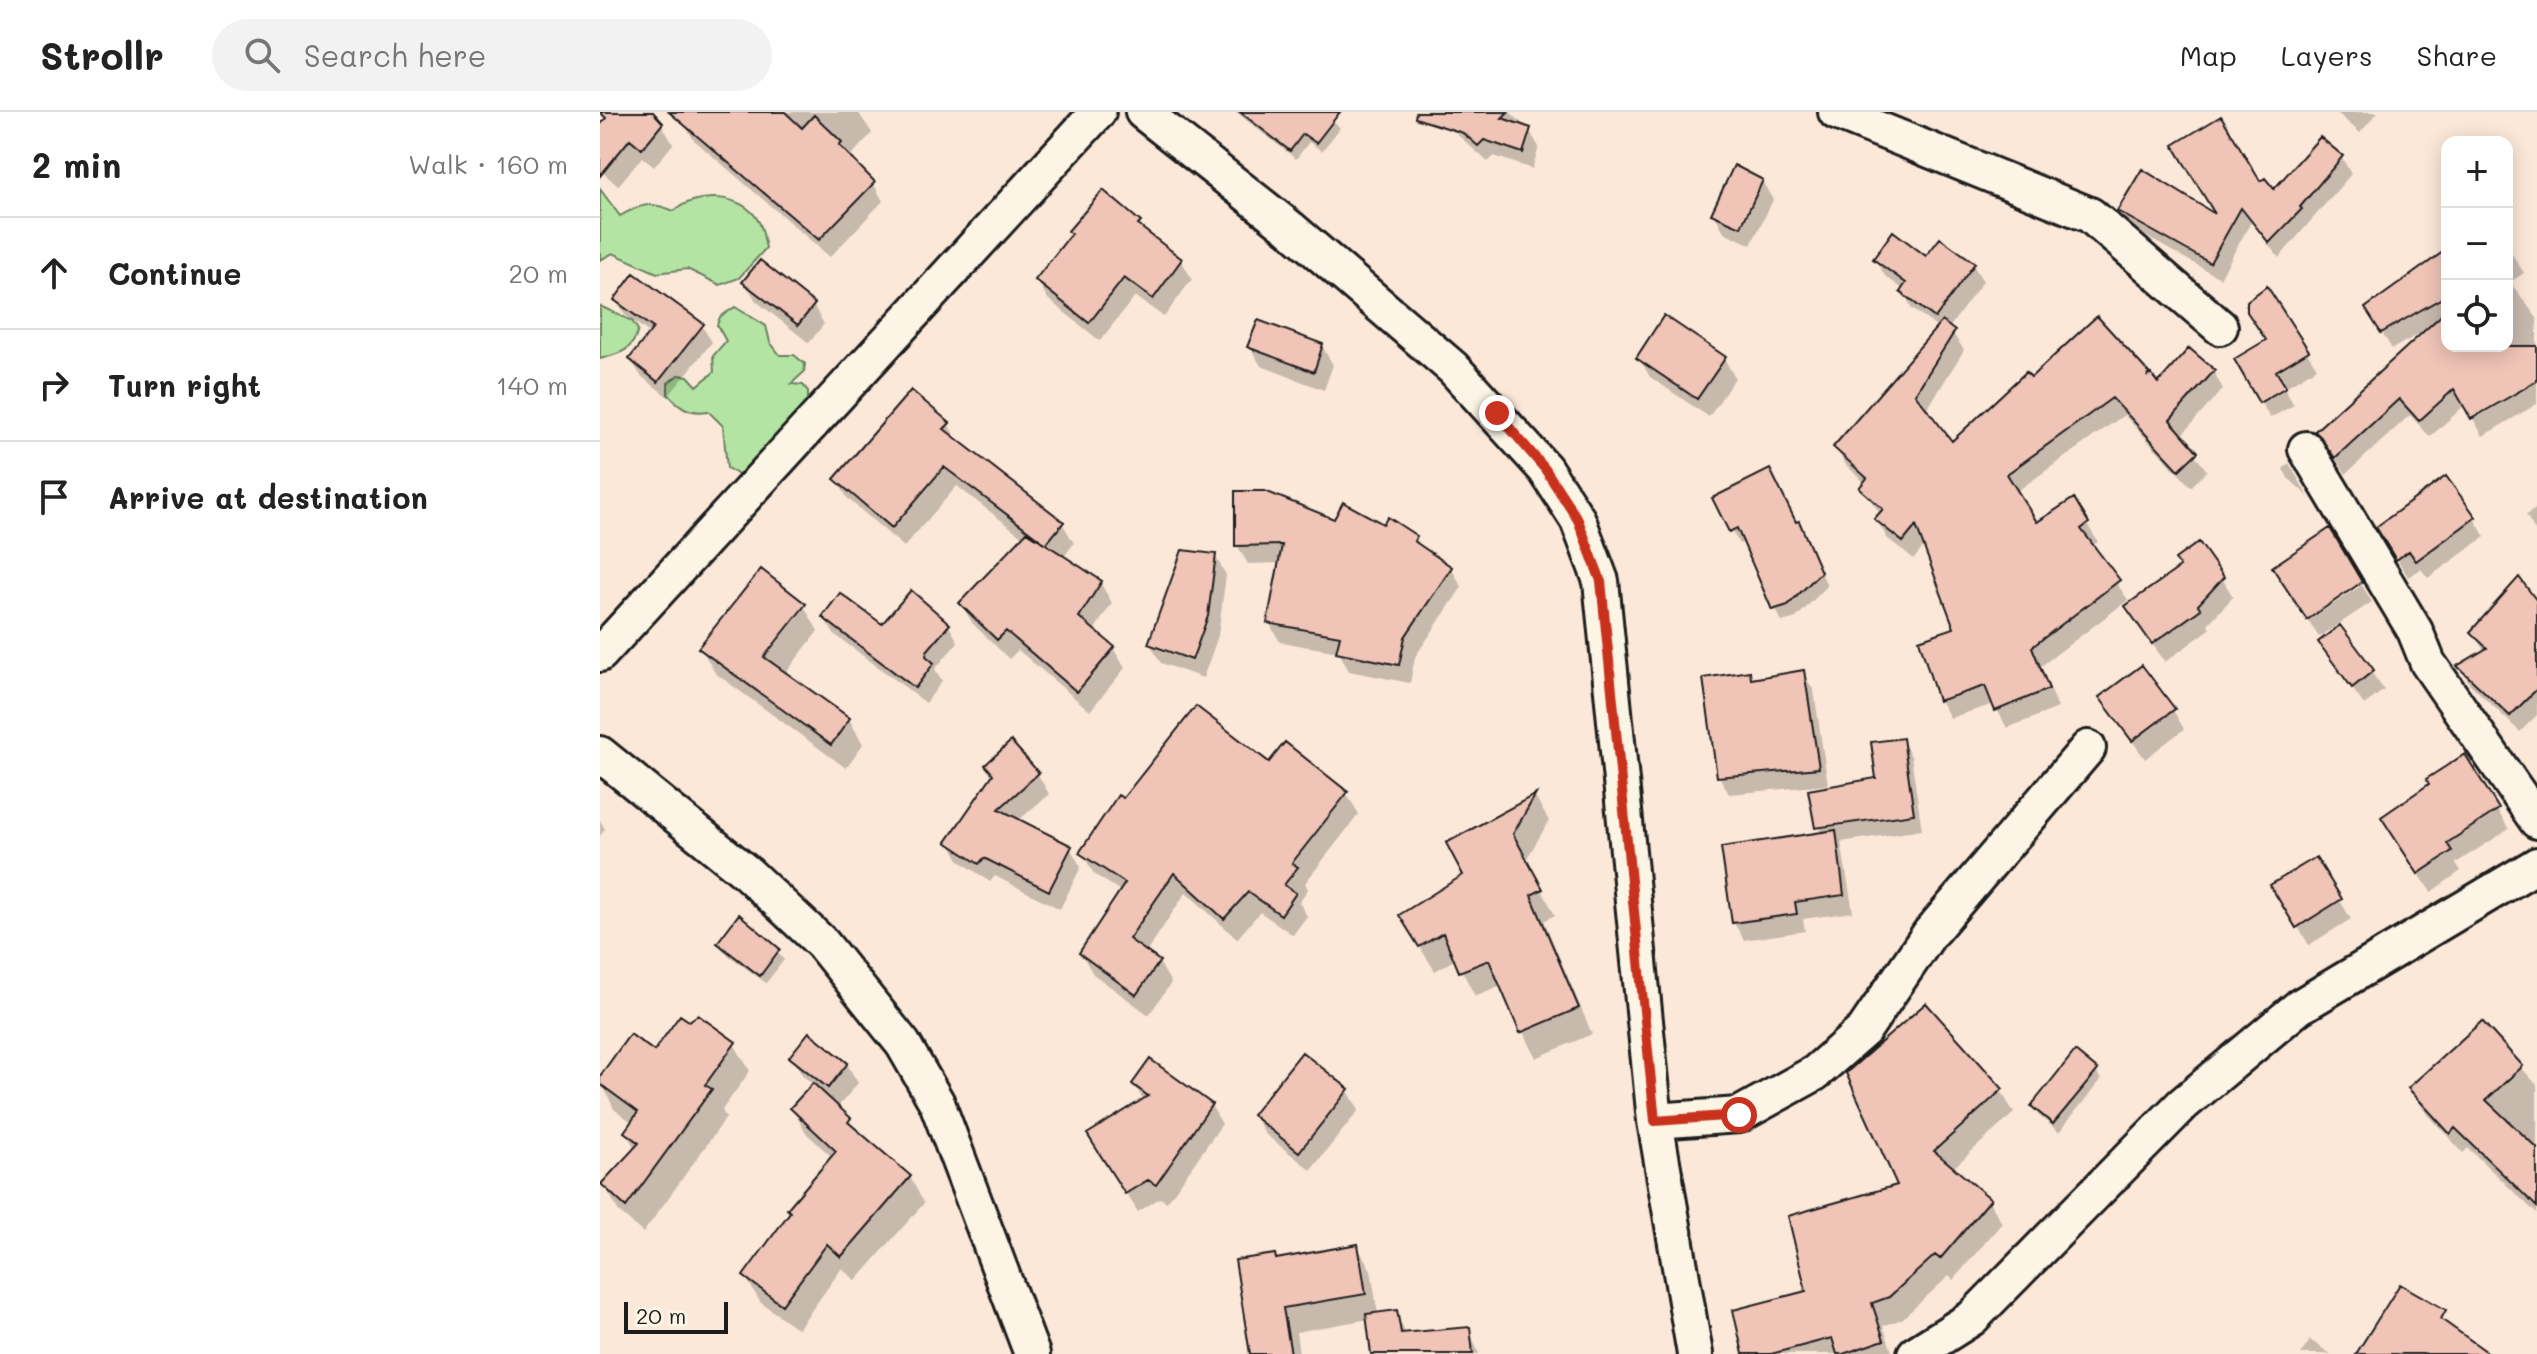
<!DOCTYPE html>
<meta charset="utf-8">
<style>
body{margin:0;font-family:Mali,sans-serif;background:#f2f2f2;color:#222}
.controls{position:absolute;right:24px;top:24px;display:grid;overflow:hidden;border-radius:16px;box-shadow:0 4px 20px #0003}
.controls button{width:72px;height:72px;display:grid;place-items:center;padding:0;border:0;border-bottom:2px solid #e0e0e0;background:#fff;color:#222;font:40px sans-serif}
.scale{position:absolute;left:24px;bottom:20px;width:104px;box-sizing:border-box;padding-left:8px;border:4px solid #1c1c1c;border-top:0;font-size:22px;line-height:28px;white-space:nowrap;color:#1c1c1c;-webkit-text-stroke:6px #fcf5e5;paint-order:stroke}
.stop{position:absolute;width:24px;height:24px;margin:-18px;border:6px solid #c8321e;border-radius:50%;background:#fff}
.stop.end{background:#c8321e;border-color:#fff;box-shadow:0 2px 8px #0008}
.list{margin:0;padding:0;list-style:none}
h2{display:flex;justify-content:space-between;align-items:center;height:104px;margin:0;padding:0 32px;font-size:34px}
h2 small{font-size:26px;font-weight:400;color:#767676}
.list li{display:grid;grid-template-columns:52px 1fr auto;gap:24px;align-items:center;box-sizing:border-box;height:112px;padding:0 32px;border-top:2px solid #e0e0e0}
.list b{display:block;font-size:30px;white-space:nowrap}
.list em{font-size:26px;font-style:normal;color:#767676}
.icon{flex:none;width:44px;height:44px;fill:none;stroke:currentColor;stroke-width:2;stroke-linecap:round;stroke-linejoin:round}
.map{position:relative;flex:none;width:1937px;height:1242px;overflow:hidden}
header{display:flex;align-items:center;gap:48px;box-sizing:border-box;height:112px;padding:0 40px;background:#fff;border-bottom:2px solid #e0e0e0}
header strong{font-size:38px}
nav{display:flex;gap:44px;margin-inline-start:auto;font-size:28px}
.search{width:560px;height:72px;background:#f2f2f2;display:flex;align-items:center;gap:20px;box-sizing:border-box;padding:0 28px;border-radius:44px;color:#767676;font-size:30px}
main{display:flex}
aside{flex:1;background:#fff}
.map>svg:first-child{display:block}
.green{fill:#b4e4a3;stroke:#688060;stroke-width:2}
.shadow{fill:#0003}
.building{fill:#f0c4b7;stroke:#1c1c1c;stroke-width:2}
.lines{fill:none;stroke-linecap:round;stroke-linejoin:round}
.minor-casing{stroke:#1c1c1c;stroke-width:40}
.minor{stroke:#fcf5e5;stroke-width:34}
.route{stroke:#c8321e;stroke-width:10}
</style>
<header>
<strong>Strollr</strong>
<div class="search"><svg class="icon" aria-label="search" viewBox="0 0 24 24"><circle cx="10" cy="10" r="6"/><path d="M15 15l6 6"/></svg>Search here</div>
<nav><a>Map</a><a>Layers</a><a>Share</a></nav>
</header>
<main>
<aside>
<h2>2 min<small>Walk · 160 m</small></h2>
<ul class="list">
<li><svg class="icon" aria-label="ahead" viewBox="0 0 24 24"><path d="M12 20V5M6 11l6-6 6 6"/></svg><div><b>Continue</b></div><em>20 m</em></li>
<li><svg class="icon" aria-label="right" viewBox="0 0 24 24"><path d="M7 20v-9h11M14 6l5 5-5 5"/></svg><div><b>Turn right</b></div><em>140 m</em></li>
<li><svg class="icon" aria-label="arrive" viewBox="0 0 24 24"><path d="M6 21V4h12l-3 4 3 4H6"/></svg><div><b>Arrive at destination</b></div></li>
</ul>
</aside>
<div class="map">
<svg width="1937" height="1242" viewBox="0 0 1937 1242">
<rect width="100%" height="100%" fill="#fbe8d9"/>
<filter id="ink" filterUnits="userSpaceOnUse"><feTurbulence type="fractalNoise" baseFrequency=".0125" numOctaves="2"/><feDisplacementMap in="SourceGraphic" scale="16" xChannelSelector="R" yChannelSelector="G"/><feConvolveMatrix kernelMatrix="1 2 1 2 8 2 1 2 1" color-interpolation-filters="sRGB"/></filter>
<g filter="url(#ink)">
<!-- green -->
<path class="green" d="M0,77L20,104C41,92 51,89 74,99C96,80 143,80 159,110C163,117 164,128 166,136L139,166L120,173L87,157L57,161L13,141L0,148Z
M0,194L32,209L38,218C33,239 19,242 0,247Z
M135,195L166,214L170,230L180,243H194L205,252L204,260L191,272L203,273L208,279V293L153,356L139,363L127,356L123,314L108,299C89,302 80,295 68,282V271L78,263L88,264L97,274L114,260L113,244L126,229L117,213L120,205Z"/>
<!-- shadow -->
<path class="shadow" d="M13,0H47L62,13L73,32L54,55L42,45L18,74L0,58V16Z
M91,0H258L272,21L249,46L273,71L283,89L230,145L94,28L83,10Z
M636,0H726L740,16L722,39L709,30L696,47Z
M856,0H910L929,18L939,35L932,57L894,44L888,50L859,24L850,7Z
M1736,0H1778L1760,21Z
M1720,27L1742,46L1751,62L1679,146L1651,110L1620,166L1529,115L1520,99L1620,107L1660,72L1674,80Z
M1162,69L1173,88L1151,133L1124,120L1114,101Z
M539,111L545,120L581,148L592,167L564,205L535,184L500,229L448,187L437,168Z
M1907,134L1924,161L1910,170L1937,206V292L1883,324L1865,293L1830,325L1810,303L1746,362L1718,320L1826,218L1792,237L1778,214L1847,140V234H1907Z
M1275,147H1326L1373,153L1383,169L1349,216L1364,238L1326,299L1352,332L1431,268L1548,262L1558,274L1613,259L1623,277L1581,324L1607,359L1591,375L1524,303L1416,380L1436,412L1473,389L1498,430L1491,434L1528,488L1441,554L1458,596L1407,616L1394,592L1350,606L1340,588L1357,518L1325,433L1314,447L1287,426L1277,408L1281,402L1261,376L1265,371L1246,353L1235,335L1339,217L1311,196L1304,178L1285,164Z
M145,170L213,193L224,212L209,231L156,189Z
M1667,176L1717,256L1684,276L1694,293L1670,306L1636,248L1668,229L1644,193Z
M16,188L102,214L112,230L68,285L41,264L31,248L51,222L26,204Z
M722,234L733,253L724,278L661,254L650,235Z
M1039,246H1124L1135,266L1109,305L1050,265Z
M348,312L359,331L462,411L474,431L463,446L500,470L512,491L493,520L513,536L525,556L490,599L418,538L409,547L373,512L361,492L424,426L357,374L304,435L248,387L236,367Z
M1689,351L1704,377L1709,385L1688,366L1683,357Z
M1115,387L1196,413L1206,425L1227,474L1196,506L1182,510L1145,429L1139,432Z
M1937,396V422L1926,403Z
M1874,406L1885,425L1828,466L1821,457L1808,465L1778,415Z
M784,415L816,426L822,436L851,456L862,475L815,545L810,571L749,559L739,540L680,530L669,511L681,451L648,452L637,433Z
M615,444L626,463L618,524L603,566L561,551L550,532Z
M1622,466L1633,485L1608,512L1610,517L1565,550L1539,513Z
M1762,473L1772,490L1719,525L1708,509Z
M1937,493V603L1920,620L1869,571L1860,555L1885,540L1872,520Z
M204,494L218,519L185,562L249,607L263,632L246,656L115,561L101,536Z
M224,506L282,515L349,514L358,530L335,557L342,569L326,591L234,522Z
M1740,516L1784,578L1764,593L1720,530Z
M1149,561L1153,569L1203,561L1214,579L1228,673L1129,682L1119,664Z
M1502,586L1573,598L1584,617L1545,647Z
M1302,628L1311,644L1322,718L1241,730L1253,800L1203,807L1205,819L1144,828L1134,811L1221,722L1210,680L1279,668Z
M411,632L438,663L449,682L418,709L470,736L481,755L460,797L395,764L390,770L360,749L349,730L394,665L387,653Z
M1864,645L1909,717L1856,751L1861,759L1831,780L1794,725L1832,673Z
M669,653L746,681L759,702L705,771L708,777L699,790L707,804L693,823L660,800L637,827L586,780L546,841L559,850L571,871L549,903L493,862L481,841L522,780L494,762L482,741L524,689Z
M935,685L949,709L926,748L955,803L944,809L992,922L936,946L902,873L875,884L856,847L835,859L816,829L865,764L848,732Z
M0,708L5,717L0,724Z
M1715,747L1751,807L1709,833L1673,774Z
M140,805L163,823L184,848L166,871L124,840L119,832Z
M1326,894L1401,979L1414,1001L1352,1057L1389,1089L1402,1111L1353,1168L1349,1164L1302,1207L1283,1214L1293,1242H1145L1208,1181L1300,1075Z
M1882,912L1937,973V1102L1868,1036L1863,1041L1823,997L1811,976Z
M134,932L150,959L122,998L126,1006L43,1121L19,1100L4,1072L36,1038L26,1021L33,1011L14,997L0,967L54,942Z
M702,943L748,979L759,998L711,1058L665,1022L654,1003Z
M192,945L247,952L258,971L237,996L257,1020L310,1065L324,1091L256,1169L242,1156L198,1217L160,1190L145,1164L233,1046L207,1022L192,997L214,973L203,964Z
M1496,959L1501,968L1459,1020L1438,1003L1433,994Z
M534,972L611,993L622,1012L567,1090L560,1086L538,1100L501,1041L544,989Z
M757,1134L771,1158L778,1202L796,1200L806,1223L869,1217L879,1242H773L769,1207L696,1220L699,1242H652L676,1148Z
M1710,1228L1731,1242H1701Z"/>
<!-- building -->
<path class="building" d="M0,0H53L63,11L42,37L30,27L0,64V13L6,6Z
M69,0H185L202,16L214,3L242,30L239,33L275,70L219,128Z
M640,0H740L716,31L703,22L690,39Z
M816,0H908L902,6L931,16L923,41L884,28L878,34L863,21L815,6Z
M1621,4L1660,69L1665,66L1674,77L1720,25L1743,44L1700,95L1702,97L1669,131L1641,96L1610,151L1517,99L1542,57L1615,102L1573,33Z
M1134,53L1163,68L1141,115L1111,102Z
M503,78L541,110L538,113L582,147L553,187L524,166L489,211L435,168L471,122L468,119Z
M1293,119L1326,144L1340,126L1375,151L1335,206L1300,180L1306,171L1273,147Z
M1847,137V183L1781,221L1765,196Z
M160,148L215,192L198,213L142,170Z
M34,161L104,212L58,270L29,247L53,216L14,188Z
M1667,174L1709,239L1676,259L1686,275L1659,291L1634,247L1666,228L1647,200V189Z
M1847,198V234H1937V269L1871,307L1854,277L1819,309L1799,287L1735,346L1715,319Z
M1064,203L1126,245L1097,287L1036,246Z
M1497,204L1549,261L1547,265L1551,262L1558,271L1589,236L1615,258L1570,308L1598,340L1579,358L1512,286L1407,362L1437,410L1474,386L1489,411L1481,417L1520,468L1432,535L1449,577L1395,599L1385,574L1338,589L1319,528L1354,516L1316,414L1303,430L1274,407L1283,397L1259,376L1267,366L1233,335L1342,209L1355,219L1315,282L1352,329L1426,260L1431,265Z
M658,208L723,232L714,260L647,235Z
M311,278L350,311L344,317L464,410L446,432L502,469L479,505L515,535L477,580L406,519L397,528L359,491L427,420L446,432L344,355L292,416L234,367Z
M1170,357L1196,410L1199,409L1221,460L1188,493L1172,498L1137,416L1129,420L1112,386Z
M1846,364L1876,405L1816,449L1809,439L1796,448L1776,415Z
M635,379H665L734,407L743,390L783,412L788,405L817,424L814,429L852,455L805,525L799,553L736,540L740,524L667,511L682,433L635,434Z
M1730,416L1762,470L1707,508L1672,455Z
M1599,430L1624,465L1598,493L1601,497L1552,532L1525,494L1580,455L1575,447Z
M582,438L616,442L608,504L592,548L548,532Z
M161,457L206,492L164,545L250,606L231,633L98,536Z
M1919,465L1937,489V577L1910,604L1857,554L1887,536L1870,520Z
M311,478L350,512L327,539L326,544L334,551L315,576L222,505L240,481L282,512Z
M1740,513L1774,558L1752,576L1718,530Z
M1542,553L1575,597L1532,629L1499,585Z
M1204,558L1219,656L1117,665L1103,566L1150,559L1151,567Z
M596,594L669,650L685,630L748,680L692,751L698,755L684,773L696,781L681,803L648,780L624,807L574,761L529,827L560,849L536,883L479,841L525,771L479,741L518,683L523,686Z
M1303,626L1314,702L1215,716L1208,678L1276,666L1271,630Z
M411,629L439,661L399,697L472,734L449,779L384,746L379,752L346,730L393,662L385,653Z
M1865,642L1899,697L1847,731L1852,739L1818,762L1781,705L1829,672L1826,667Z
M936,682L913,722L943,777L931,783L979,896L920,921L889,848L859,860L843,821L819,835L799,803L863,763L846,731Z
M1236,718L1244,783L1195,790L1197,802L1132,811L1121,735Z
M1716,745L1742,787L1696,816L1670,773Z
M139,802L180,837L160,864L117,831Z
M1326,891L1403,977L1334,1039L1391,1087L1340,1147L1335,1143L1289,1185L1272,1191L1284,1228L1243,1242H1237L1232,1226L1171,1242H1143L1133,1198L1206,1179L1188,1104L1297,1073L1246,961Z
M80,903L89,909L98,903L136,930L105,973L112,977L26,1095L1,1072L39,1031L24,1020L38,1000L0,972V964L30,922L54,939Z
M1882,909L1923,954L1886,988L1937,1036V1095L1855,1016L1850,1022L1808,976Z
M209,920L248,951L228,976L189,945Z
M1475,939L1498,958L1453,1012L1431,994Z
M702,940L749,977L699,1040L652,1003Z
M550,947L612,992L556,1073L548,1068L525,1082L487,1022L548,984L532,972Z
M213,971L251,1006L248,1010L311,1064L241,1145L227,1132L182,1193L143,1164L190,1100L187,1097L236,1039L190,996Z
M758,1132L766,1182L683,1196L691,1242H650L635,1148L675,1142L676,1147Z
M1800,1172L1846,1198L1841,1207L1890,1242H1756Z
M797,1198L801,1221L870,1215L873,1242H771L766,1202Z"/>
<g class="lines">
<!-- minor casing -->
<g class="minor-casing">
<path id="minor" d="M543,0L690,116L853,256L945,357L978,408L1001,469L1055,1009L1095,1242
M1236,0L1490,103L1620,215
M1706,337L1815,519L1828,551L1937,709
M0,542L498,0
M0,642L147,761L222,831L303,932L337,991L432,1242
M1055,1009L1139,1003L1215,961L1264,918L1330,821L1488,636
M1315,1242L1372,1206L1583,992L1699,895L1937,753"/>
</g>
<!-- minor -->
<use href="#minor" class="minor"/>
</g>
</g>
<g class="lines" filter="url(#ink)">
<!-- route -->
<path class="route" d="M897,301L945,357L978,408L1001,469L1055,1009L1139,1003"/>
</g>
</svg>
<div class="controls">
<button>+</button>
<button>−</button>
<button><svg class="icon" aria-label="locate" viewBox="0 0 24 24"><circle cx="12" cy="12" r="6"/><path d="M12 2v4M12 18v4M2 12h4M18 12h4"/></svg></button>
</div>
<div class="scale">20 m</div>
<div class="stop" style="left:1139px;top:1003px"></div>
<div class="stop end" style="left:897px;top:301px"></div>
</div>
</main>
